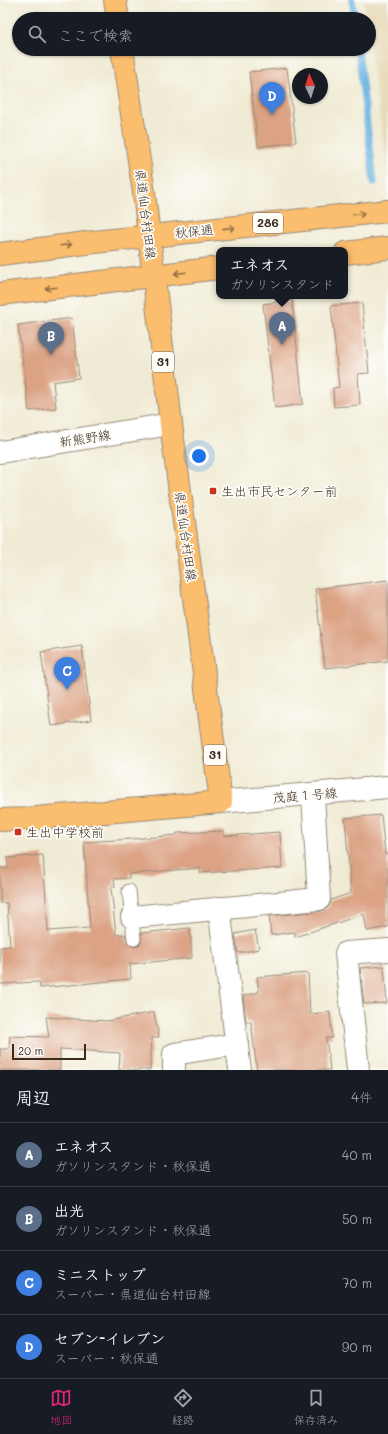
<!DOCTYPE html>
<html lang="ja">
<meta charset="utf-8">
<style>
body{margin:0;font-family:Mali,"Klee One",sans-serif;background:#20242c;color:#f1f3f6}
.compass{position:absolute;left:292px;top:68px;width:36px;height:36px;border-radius:50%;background:#171b24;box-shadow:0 1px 3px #0004;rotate:356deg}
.scale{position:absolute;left:12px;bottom:10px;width:74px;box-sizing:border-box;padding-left:4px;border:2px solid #3b2a1e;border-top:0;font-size:11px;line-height:14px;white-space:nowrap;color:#3b2a1e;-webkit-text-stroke:3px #fdfcf7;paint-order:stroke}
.you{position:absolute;left:199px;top:456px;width:14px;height:14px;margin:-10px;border:3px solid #fff;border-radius:50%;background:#1a73e8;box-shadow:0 0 0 6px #1a73e833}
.badge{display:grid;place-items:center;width:26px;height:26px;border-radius:50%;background:#db2777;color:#fff;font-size:13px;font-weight:700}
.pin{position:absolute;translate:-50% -33px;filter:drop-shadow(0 1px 2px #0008)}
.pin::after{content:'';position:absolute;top:21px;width:14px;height:12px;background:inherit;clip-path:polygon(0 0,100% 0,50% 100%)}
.popup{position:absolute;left:216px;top:247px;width:132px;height:52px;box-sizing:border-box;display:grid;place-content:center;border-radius:8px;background:#171b24;filter:drop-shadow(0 1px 3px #0005);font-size:13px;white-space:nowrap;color:#9ea1a6}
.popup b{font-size:15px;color:#f1f3f6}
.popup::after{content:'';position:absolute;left:50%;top:100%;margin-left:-8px;border:8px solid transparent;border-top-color:#171b24}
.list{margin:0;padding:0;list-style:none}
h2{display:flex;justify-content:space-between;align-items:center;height:52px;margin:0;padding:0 16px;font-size:17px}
h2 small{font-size:13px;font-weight:400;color:#9ea1a6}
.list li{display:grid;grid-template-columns:26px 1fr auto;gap:12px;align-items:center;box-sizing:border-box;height:64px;padding:0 16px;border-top:1px solid #363941}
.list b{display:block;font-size:15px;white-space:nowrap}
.list p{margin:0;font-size:13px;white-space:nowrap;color:#9ea1a6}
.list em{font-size:13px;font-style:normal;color:#9ea1a6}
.icon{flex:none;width:22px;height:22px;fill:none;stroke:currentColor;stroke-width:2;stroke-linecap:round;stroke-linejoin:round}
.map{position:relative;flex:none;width:388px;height:1070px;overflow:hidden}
.search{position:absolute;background:#171b24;box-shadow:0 1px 3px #0004;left:12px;right:12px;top:12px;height:44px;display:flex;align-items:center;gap:10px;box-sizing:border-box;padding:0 14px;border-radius:22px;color:#9ea1a6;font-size:15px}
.sheet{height:308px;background:#171b24}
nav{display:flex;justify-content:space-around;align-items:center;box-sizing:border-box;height:56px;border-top:1px solid #363941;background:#171b24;font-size:11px;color:#9ea1a6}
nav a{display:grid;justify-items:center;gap:2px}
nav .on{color:#db2777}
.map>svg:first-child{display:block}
.built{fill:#e7daba}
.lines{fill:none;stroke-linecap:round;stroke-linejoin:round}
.stream{stroke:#6ab3e2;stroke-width:7}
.building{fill:#dba284}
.service-casing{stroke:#968a79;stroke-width:15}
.minor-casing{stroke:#968a79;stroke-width:24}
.tertiary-casing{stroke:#968a79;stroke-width:24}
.primary-casing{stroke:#968a79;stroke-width:24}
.trunk-casing{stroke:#968a79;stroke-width:24}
.service{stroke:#fff;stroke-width:13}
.minor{stroke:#fff;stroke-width:22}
.tertiary{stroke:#fff;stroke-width:22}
.primary{stroke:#fbbd6e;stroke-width:22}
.trunk{stroke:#fbbd6e;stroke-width:22}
.oneway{stroke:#916c42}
.poi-dot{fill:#c8321e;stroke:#fdfcf7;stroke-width:1.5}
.labels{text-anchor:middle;stroke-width:3.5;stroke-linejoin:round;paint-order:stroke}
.shield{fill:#fdfcf7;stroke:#75695f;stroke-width:1}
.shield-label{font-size:12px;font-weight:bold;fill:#3b2a1e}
.street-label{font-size:13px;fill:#3b2a1e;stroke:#fdfcf7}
.poi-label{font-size:13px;fill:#3b2a1e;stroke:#fdfcf7;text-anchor:start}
</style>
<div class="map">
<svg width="388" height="1070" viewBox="0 0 388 1070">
<rect width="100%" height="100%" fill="#fdfcf7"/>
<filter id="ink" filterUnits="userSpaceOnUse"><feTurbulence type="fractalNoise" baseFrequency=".025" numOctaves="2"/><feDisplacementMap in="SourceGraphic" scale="8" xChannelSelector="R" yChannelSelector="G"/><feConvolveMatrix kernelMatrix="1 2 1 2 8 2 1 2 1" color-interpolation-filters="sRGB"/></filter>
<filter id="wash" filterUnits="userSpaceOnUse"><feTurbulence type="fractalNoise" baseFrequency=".012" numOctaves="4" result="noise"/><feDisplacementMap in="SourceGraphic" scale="16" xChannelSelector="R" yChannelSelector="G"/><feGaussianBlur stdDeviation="0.9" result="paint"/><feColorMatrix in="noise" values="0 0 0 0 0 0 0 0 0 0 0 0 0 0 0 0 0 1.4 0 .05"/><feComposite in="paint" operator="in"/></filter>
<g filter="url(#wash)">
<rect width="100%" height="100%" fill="#f0ebd4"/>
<!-- built -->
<path class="built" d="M363,0H388V171L369,42V19H366Z"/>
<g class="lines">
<!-- stream -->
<path class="stream" d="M352,0L355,19
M358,49L374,182"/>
</g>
<g id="blocks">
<!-- building -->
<path class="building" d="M287,68L296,142L258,147L249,72Z
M292,300L303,404L275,408L263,304Z
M362,303L369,373L358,374L360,405L334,407L333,388L339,387L331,306Z
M72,318L79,378L53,382L56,408L29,411L18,325Z
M388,580V661L325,668L315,589Z
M82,646L91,720L51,726L41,652Z
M381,815L385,854H388V927L367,931L364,914L295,937V932L271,935L269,916L321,911L326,909L330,905L331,900L351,893L345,818Z
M224,831V836L280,832L282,868L200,873V868L129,874V878L114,879L115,887H111L116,935L125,934L128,944L134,947L138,946L141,943V933L190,928L192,958L130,964L131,979L40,988L39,982L0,984V947L10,946L7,903H0V868H8L7,858L43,855L48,931L90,928L84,842L132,839L177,835V833Z
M255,930L259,949L238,953L235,934Z
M384,966L387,1003L364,1004L360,968Z
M308,973L310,1014L330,1012L332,1038H326L330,1070H257L251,1022H246L243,996L259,992L257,977Z
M154,1012L159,1037L152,1038L150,1070H119L120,1053L60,1049V1070H0V1049H9L10,1036L49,1037L46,1017L107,1021Z"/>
</g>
</g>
<g filter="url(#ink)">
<use href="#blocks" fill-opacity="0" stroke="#968a79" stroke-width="1"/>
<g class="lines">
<!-- service casing -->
<g class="service-casing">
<path id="service" d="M129,891L134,939"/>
</g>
<!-- minor casing -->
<g class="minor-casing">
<path id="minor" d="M0,452L171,424
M219,908L240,1070
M132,917L319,899L313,795
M174,1070V1054L237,1044
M358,1070L346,953L388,950"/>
</g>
<!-- tertiary casing -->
<g class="tertiary-casing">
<path id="tertiary" d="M221,802L388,787"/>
</g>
<!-- primary casing -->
<g class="primary-casing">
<path id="primary" d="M115,0L118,19
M0,820L24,819L221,802L171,424L144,193L122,49"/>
</g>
<!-- trunk casing -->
<g class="trunk-casing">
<path id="trunk" d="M345,253L388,248
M0,254L94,242L388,211
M0,294L219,268"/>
</g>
<!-- service -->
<use href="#service" class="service"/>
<!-- minor -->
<use href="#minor" class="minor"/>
<!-- tertiary -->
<use href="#tertiary" class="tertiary"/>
<!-- primary -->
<use href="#primary" class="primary"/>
<!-- trunk -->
<use href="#trunk" class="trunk"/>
</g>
<!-- one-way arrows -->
<defs><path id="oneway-shaft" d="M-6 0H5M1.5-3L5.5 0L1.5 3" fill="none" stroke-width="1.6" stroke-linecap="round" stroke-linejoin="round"/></defs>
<g class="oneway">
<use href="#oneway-shaft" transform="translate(359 214) rotate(-6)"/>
<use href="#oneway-shaft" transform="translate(229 228) rotate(-6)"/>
<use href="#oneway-shaft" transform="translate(66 245) rotate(-7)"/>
<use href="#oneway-shaft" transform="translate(180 273) rotate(173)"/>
<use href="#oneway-shaft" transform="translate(51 288) rotate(173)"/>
</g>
</g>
<!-- markers -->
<g class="poi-dot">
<rect x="209" y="487" width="8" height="8" rx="2"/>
<rect x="14" y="828" width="8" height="8" rx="2"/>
</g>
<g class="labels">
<!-- shield labels -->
<g class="shield">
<rect x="253" y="213" width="30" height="20" rx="3"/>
<rect x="152" y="352" width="22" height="20" rx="3"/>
<rect x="204" y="745" width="22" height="20" rx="3"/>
</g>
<g class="shield-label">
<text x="268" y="227">286</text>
<text x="163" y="366">31</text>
<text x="215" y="759">31</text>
</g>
<!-- street labels -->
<g class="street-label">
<text transform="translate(146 214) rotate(83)" y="5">県道仙台村田線</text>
<text transform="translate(194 231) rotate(-6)" y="5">秋保通</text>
<text transform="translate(85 438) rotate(-9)" y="5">新熊野線</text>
<text transform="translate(186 536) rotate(82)" y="5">県道仙台村田線</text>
<text transform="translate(305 795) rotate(-5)" y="5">茂庭１号線</text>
</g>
<!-- poi labels -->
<g class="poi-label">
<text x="221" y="496">生出市民センター前</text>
<text x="26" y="837">生出中学校前</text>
</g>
</g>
</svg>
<svg class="compass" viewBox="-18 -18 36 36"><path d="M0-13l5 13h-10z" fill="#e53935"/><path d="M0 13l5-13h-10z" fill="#9ea1a6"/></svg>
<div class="scale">20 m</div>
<div class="you"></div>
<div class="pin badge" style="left:282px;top:345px;background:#5c6f8a">A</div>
<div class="popup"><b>エネオス</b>ガソリンスタンド</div>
<div class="pin badge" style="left:51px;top:355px;background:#5c6f8a">B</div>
<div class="pin badge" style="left:67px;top:690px;background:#3f7fe0">C</div>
<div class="pin badge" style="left:272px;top:115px;background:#3f7fe0">D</div>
<div class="search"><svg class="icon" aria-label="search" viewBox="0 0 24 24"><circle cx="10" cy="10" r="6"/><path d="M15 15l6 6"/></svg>ここで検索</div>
</div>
<section class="sheet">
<h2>周辺<small>4件</small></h2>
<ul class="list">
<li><span class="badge" style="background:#5c6f8a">A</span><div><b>エネオス</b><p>ガソリンスタンド · 秋保通</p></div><em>40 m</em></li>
<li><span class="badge" style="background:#5c6f8a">B</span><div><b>出光</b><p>ガソリンスタンド · 秋保通</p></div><em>50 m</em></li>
<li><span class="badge" style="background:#3f7fe0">C</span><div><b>ミニストップ</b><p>スーパー · 県道仙台村田線</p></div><em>70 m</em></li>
<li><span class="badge" style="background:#3f7fe0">D</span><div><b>セブン-イレブン</b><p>スーパー · 秋保通</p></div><em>90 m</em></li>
</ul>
</section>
<nav>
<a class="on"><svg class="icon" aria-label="map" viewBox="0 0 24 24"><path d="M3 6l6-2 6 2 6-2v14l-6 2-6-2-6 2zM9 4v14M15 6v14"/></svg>地図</a>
<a><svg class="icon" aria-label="directions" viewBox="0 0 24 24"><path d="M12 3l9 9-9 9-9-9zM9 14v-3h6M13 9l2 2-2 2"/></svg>経路</a>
<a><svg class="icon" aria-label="saved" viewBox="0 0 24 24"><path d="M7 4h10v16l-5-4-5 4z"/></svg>保存済み</a>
</nav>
